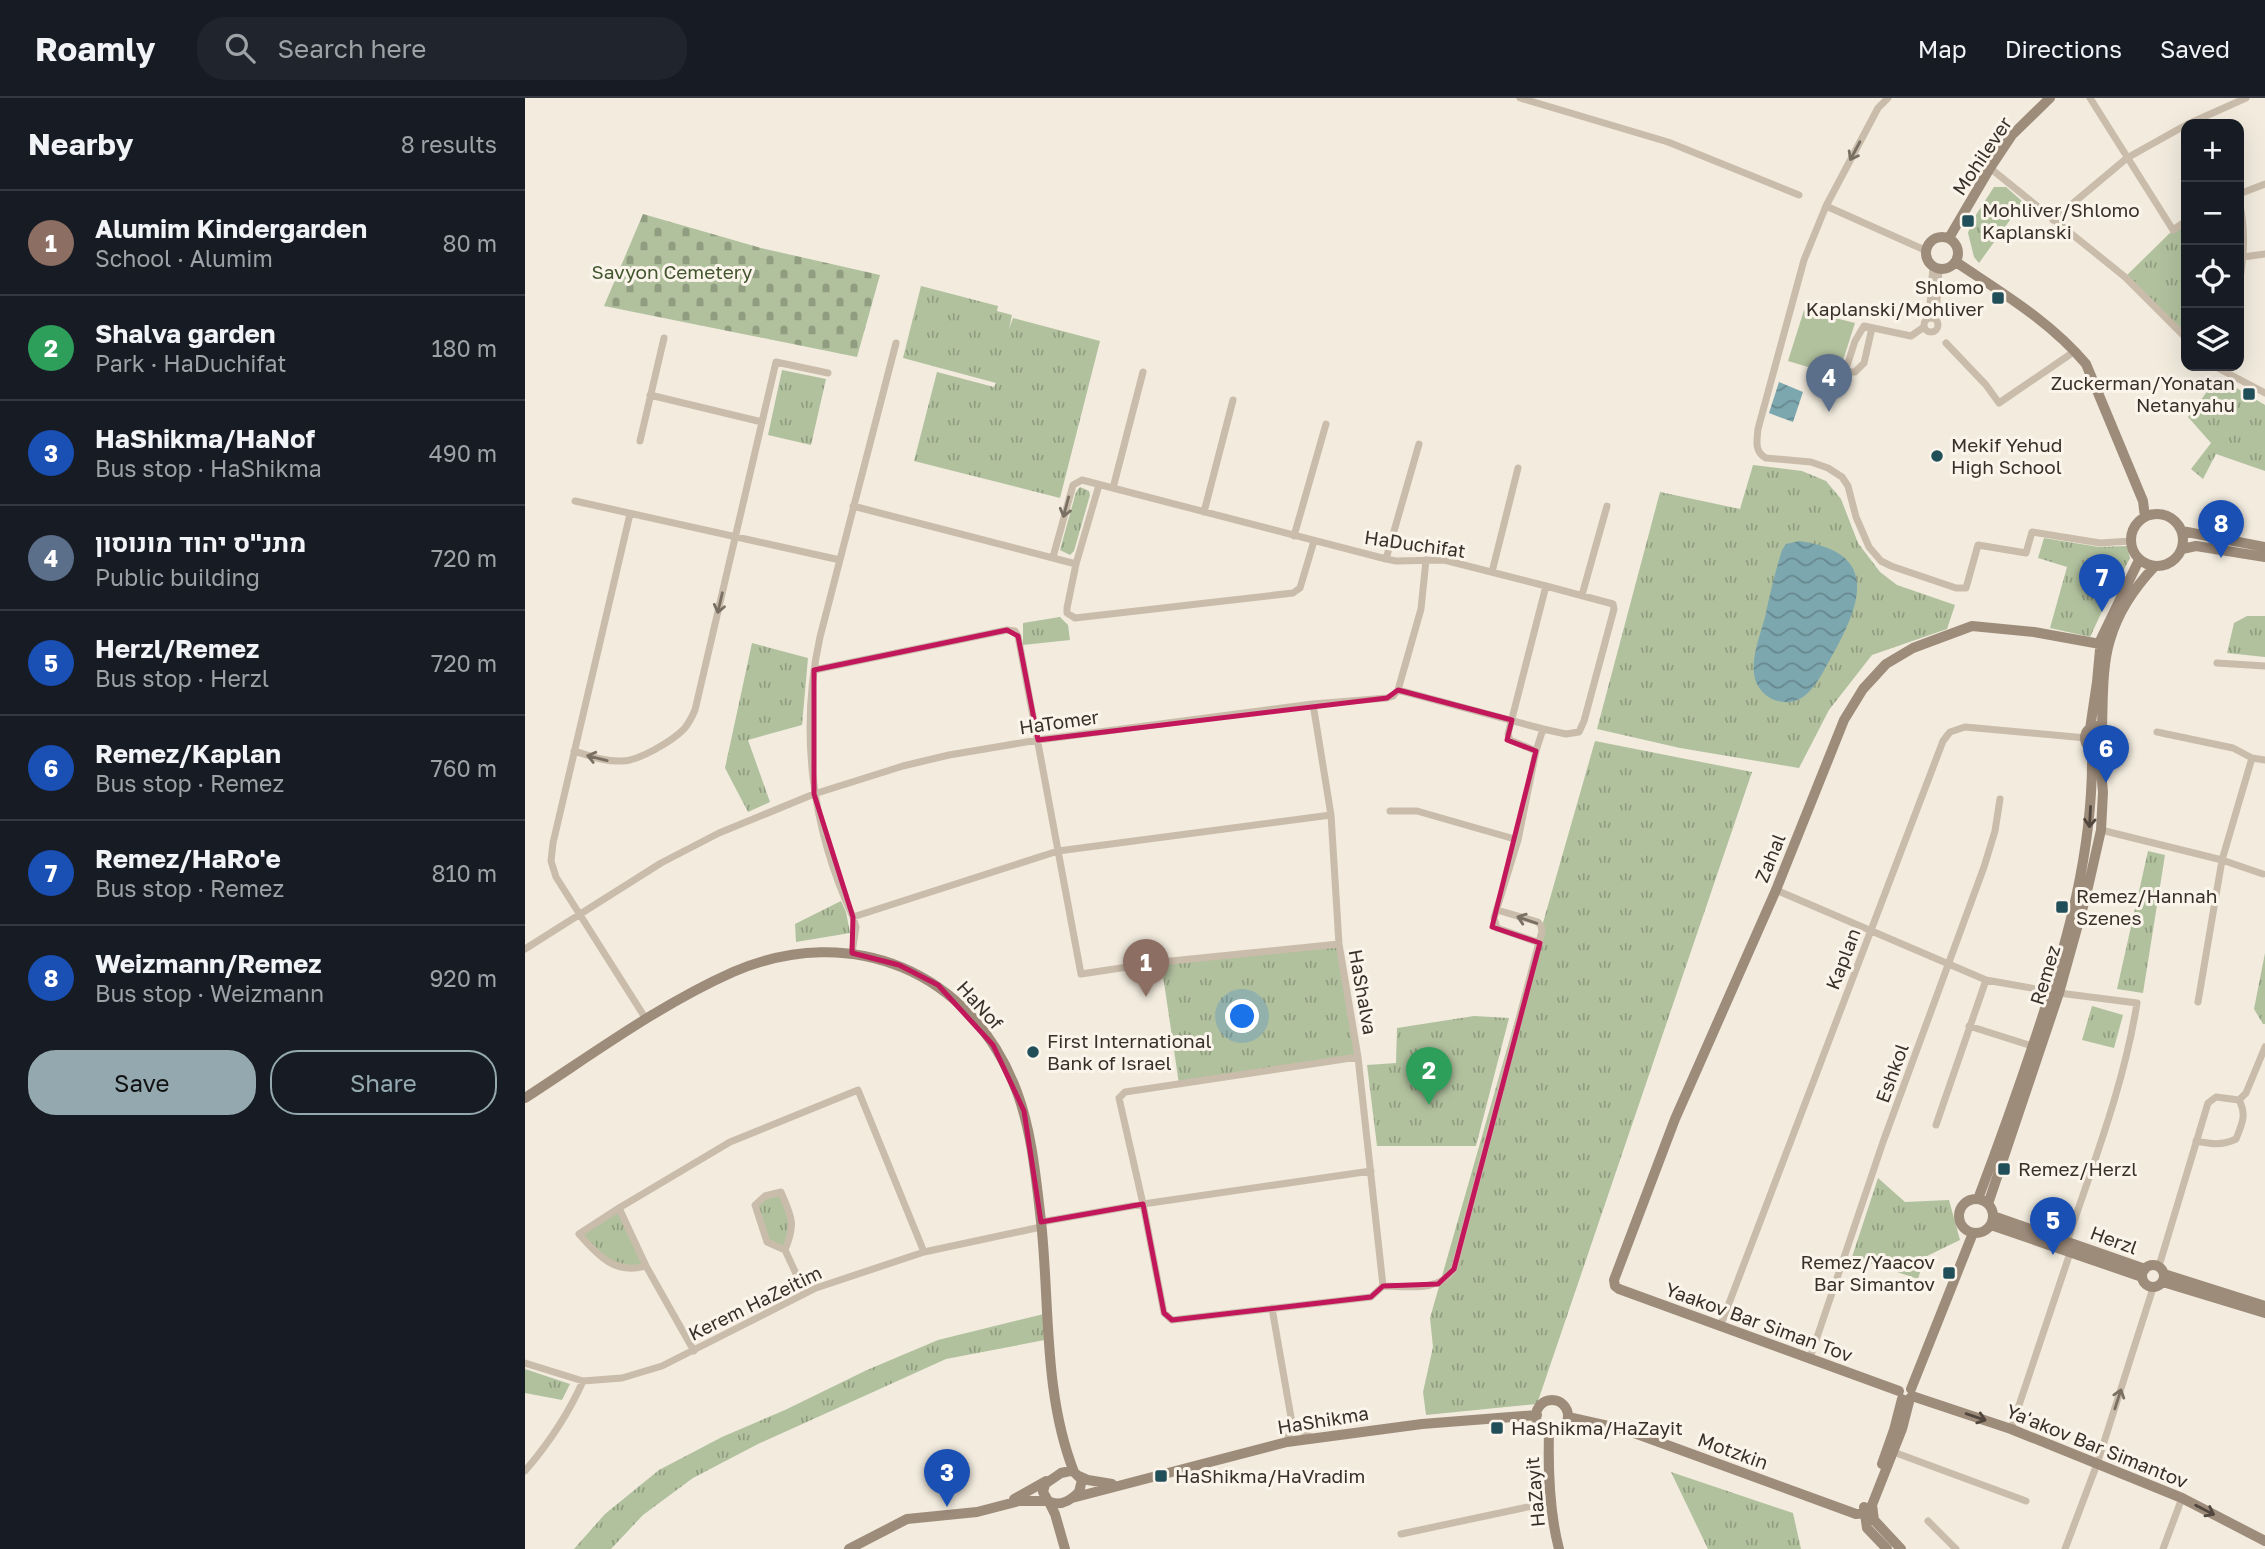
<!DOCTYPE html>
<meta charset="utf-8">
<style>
body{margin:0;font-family:"Golos Text",Heebo,sans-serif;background:#20242c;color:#f1f3f6}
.controls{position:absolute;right:21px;top:21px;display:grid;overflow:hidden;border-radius:14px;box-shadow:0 7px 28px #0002}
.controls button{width:63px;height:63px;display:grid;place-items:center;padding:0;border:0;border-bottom:2px solid #363941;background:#171b24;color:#f1f3f6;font:35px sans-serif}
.you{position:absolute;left:718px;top:919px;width:24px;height:24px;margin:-18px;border:5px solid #fff;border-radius:50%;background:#1a73e8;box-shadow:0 0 0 10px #1a73e833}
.badge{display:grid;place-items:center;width:46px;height:46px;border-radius:50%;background:#93a9af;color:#fff;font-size:23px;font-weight:700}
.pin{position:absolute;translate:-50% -58px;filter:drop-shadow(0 2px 4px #0008)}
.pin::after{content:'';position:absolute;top:37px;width:24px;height:21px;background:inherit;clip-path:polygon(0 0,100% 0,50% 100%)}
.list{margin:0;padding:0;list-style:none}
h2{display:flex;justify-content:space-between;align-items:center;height:91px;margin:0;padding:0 28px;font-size:30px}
h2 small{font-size:23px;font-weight:400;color:#9ea1a6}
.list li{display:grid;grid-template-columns:46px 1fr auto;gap:21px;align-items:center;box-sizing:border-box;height:105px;padding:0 28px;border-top:2px solid #363941}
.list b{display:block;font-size:26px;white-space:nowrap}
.list p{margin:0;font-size:23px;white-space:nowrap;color:#9ea1a6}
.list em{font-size:23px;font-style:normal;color:#9ea1a6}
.actions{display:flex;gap:14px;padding:21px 28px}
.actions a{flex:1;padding:16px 0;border:2px solid #93a9af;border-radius:28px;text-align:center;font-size:24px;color:#93a9af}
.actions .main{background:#93a9af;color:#111}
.icon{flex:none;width:38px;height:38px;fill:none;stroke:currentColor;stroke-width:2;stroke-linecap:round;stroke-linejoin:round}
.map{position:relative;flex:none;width:1740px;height:1451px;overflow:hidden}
header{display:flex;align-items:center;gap:42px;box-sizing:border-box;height:98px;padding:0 35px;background:#171b24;border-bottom:2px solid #363941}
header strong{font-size:33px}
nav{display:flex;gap:38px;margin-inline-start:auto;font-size:24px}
.search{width:490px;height:63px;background:#20242c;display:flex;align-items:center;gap:18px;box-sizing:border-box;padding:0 24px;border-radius:28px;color:#9ea1a6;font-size:26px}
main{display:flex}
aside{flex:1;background:#171b24}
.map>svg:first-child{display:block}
.grass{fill:url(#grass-tufts)}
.cemetery{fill:url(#cemetery-stones)}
.pitch{fill:#b1c19e}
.water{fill:url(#water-waves)}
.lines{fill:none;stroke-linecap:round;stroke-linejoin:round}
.street{stroke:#cabcaa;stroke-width:7}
.secondary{stroke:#9e8c7b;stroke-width:10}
.oneway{stroke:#7a6f63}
.oneway2{stroke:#52473e}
.marked{fill:none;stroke:#c2185b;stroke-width:5;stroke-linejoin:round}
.poi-dot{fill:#204e59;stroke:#faf4eb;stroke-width:2.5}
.labels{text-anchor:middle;stroke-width:6;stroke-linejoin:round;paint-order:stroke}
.street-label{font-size:19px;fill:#383029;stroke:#faf4eb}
.poi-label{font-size:19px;fill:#383029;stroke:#faf4eb;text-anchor:start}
.park-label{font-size:19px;fill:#42562e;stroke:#faf4eb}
</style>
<header>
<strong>Roamly</strong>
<div class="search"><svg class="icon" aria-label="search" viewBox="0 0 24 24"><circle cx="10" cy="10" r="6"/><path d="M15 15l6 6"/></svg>Search here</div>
<nav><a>Map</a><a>Directions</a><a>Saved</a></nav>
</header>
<main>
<aside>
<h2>Nearby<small>8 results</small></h2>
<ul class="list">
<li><span class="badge" style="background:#8d6e63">1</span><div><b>Alumim Kindergarden</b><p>School · Alumim</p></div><em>80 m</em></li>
<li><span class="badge" style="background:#2e9e5b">2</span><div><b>Shalva garden</b><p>Park · HaDuchifat</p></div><em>180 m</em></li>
<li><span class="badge" style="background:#1a4fb4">3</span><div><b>HaShikma/HaNof</b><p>Bus stop · HaShikma</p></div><em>490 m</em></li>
<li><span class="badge" style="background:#5c6f8a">4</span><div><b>מתנ&quot;ס יהוד מונוסון</b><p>Public building</p></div><em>720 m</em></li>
<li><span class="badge" style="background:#1a4fb4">5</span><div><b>Herzl/Remez</b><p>Bus stop · Herzl</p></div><em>720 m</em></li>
<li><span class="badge" style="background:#1a4fb4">6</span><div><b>Remez/Kaplan</b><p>Bus stop · Remez</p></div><em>760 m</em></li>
<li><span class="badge" style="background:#1a4fb4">7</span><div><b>Remez/HaRo'e</b><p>Bus stop · Remez</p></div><em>810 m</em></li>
<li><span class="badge" style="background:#1a4fb4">8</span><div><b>Weizmann/Remez</b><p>Bus stop · Weizmann</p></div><em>920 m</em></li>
</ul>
<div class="actions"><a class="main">Save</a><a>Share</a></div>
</aside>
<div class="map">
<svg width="1740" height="1451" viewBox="0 0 1740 1451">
<defs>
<pattern id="grass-tufts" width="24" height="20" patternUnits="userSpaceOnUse" patternTransform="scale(1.75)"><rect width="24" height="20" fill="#b1c19e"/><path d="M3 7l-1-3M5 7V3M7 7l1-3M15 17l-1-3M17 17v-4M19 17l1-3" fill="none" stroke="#919d81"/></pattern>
<pattern id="cemetery-stones" width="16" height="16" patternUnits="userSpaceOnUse" patternTransform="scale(1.75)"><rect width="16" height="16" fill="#b1c19e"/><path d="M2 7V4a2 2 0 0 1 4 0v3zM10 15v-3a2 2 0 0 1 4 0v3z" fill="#919d81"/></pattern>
<pattern id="water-waves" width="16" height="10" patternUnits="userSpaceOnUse" patternTransform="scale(1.75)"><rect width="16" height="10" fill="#7da7af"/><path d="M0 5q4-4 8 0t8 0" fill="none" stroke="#67888e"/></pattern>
</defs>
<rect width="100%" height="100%" fill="#f2ebde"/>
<!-- grass -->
<path class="grass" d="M1469,89H1481L1498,104L1454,165L1449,159L1443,135L1447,123Z
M1661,123V240L1600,179L1648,132Z
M396,188L473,208L472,213L487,217L484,231L488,220L575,243L535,400L389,363L412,274L469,289L471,285L378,260Z
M257,272L301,281L286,347L243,337Z
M1693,279L1740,307V373L1691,356L1678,381L1666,371L1686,345L1663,319Z
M1228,367L1277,373L1301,383L1316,401L1333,445L1355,474L1372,487L1430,507L1422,531L1347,557L1304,612L1274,670L1155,650L1072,631L1135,394L1215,411Z
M555,389L564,393L565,397L549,453L545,457L535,452L551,394Z
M1519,440L1574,449L1602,448L1605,460L1580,507L1565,539L1525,530L1542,469L1513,460Z
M1722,518H1740V559L1702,555L1709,525Z
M535,519L543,527L545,542L498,547V525Z
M227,545L283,560L277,627L223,642L245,704L223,714L200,670Z
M1070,643L1227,674L1012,1306L901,1317L898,1294L908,1249L905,1220Z
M1623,753L1640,757L1618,895L1592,891Z
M316,803L321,814L325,835L271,844L270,826Z
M814,846L833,959L654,986L636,864Z
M1740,855V926H1738L1729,911Z
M1567,908L1598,917L1589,950L1557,942Z
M949,918L984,920L951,1048H852L842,967L871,965L872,930Z
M1353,1080L1380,1104L1424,1102L1435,1142L1400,1159L1393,1181L1327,1159Z
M256,1094L266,1117L260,1152L242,1144L230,1107L240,1098Z
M94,1110L121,1168L87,1166L54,1136Z
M523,1215L525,1241L421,1261L233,1346L168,1380L118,1417L86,1451H49L80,1416L134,1372L197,1339L260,1312L342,1272L413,1242Z
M0,1271L45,1286L37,1302L0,1295Z
M1146,1374L1268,1415L1276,1451H1183Z"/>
<!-- cemetery -->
<path class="cemetery" d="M118,116L236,150L355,177L332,259L79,208Z"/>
<!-- pitch -->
<path class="pitch" d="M1279,212L1330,225L1313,278L1263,263Z"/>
<!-- water -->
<path class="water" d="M1254,284L1278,294L1268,324L1244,315Z
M1274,443C1353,454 1338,502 1308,556C1300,570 1291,590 1278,599C1268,606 1257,605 1247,601C1240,598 1232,589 1230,581C1225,561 1235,538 1240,519C1245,496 1250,474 1257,452L1261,446Z"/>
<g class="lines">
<!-- street -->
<path class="street" d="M995,0L1143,44L1274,97
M1363,0L1353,10L1301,108L1279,162L1233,331C1232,342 1229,354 1241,360L1286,364L1303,370L1317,379L1323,388L1331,419L1344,449L1356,463L1366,468L1431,490H1441L1453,447L1501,455L1507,434L1575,445L1606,443
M1565,0L1648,132L1661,123
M1663,26L1721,0
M1465,70L1600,179L1661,240
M1714,96L1740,86
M1714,103C1721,131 1719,158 1714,187
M1301,108L1402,153
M1528,122L1602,60L1661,27
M1718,159L1740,156
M1404,219L1408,168
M1399 227a7 7 0 1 1 14 0a7 7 0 1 1-14 0Z
M1411,221L1414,171
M1347,230L1339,265L1330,274H1320L1330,243L1339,228L1386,238L1399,229
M1421,245L1461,287L1474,305L1550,253
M1689,268L1740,295
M125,297L237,324
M115,343L139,240
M574,387L551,466L542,510V515L550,520L768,495L775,490L789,443
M588,390L618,274
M50,403L315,462
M328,408L551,466
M679,414L708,302
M105,416L28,745L26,763L31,779L121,921
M769,438L801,326
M528,459L548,387L557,382L861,461L871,463L919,462L1021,488L983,636L985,642L1011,653
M861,461L894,346
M967,474L993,370
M1057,497L1082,408
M1692,565L1740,568
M289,572L482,532L490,533L493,538L556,876L636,864L814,846
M873,592L896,511L901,462
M788,606L806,717L814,846L833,959L858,1188
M1632,634L1708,650L1727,660L1740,662
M49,653C65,658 81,664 97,663C114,663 147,643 159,631C164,625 167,619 170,612L251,264L303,275
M865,713H892L993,742
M1576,732L1697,762L1738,776
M1251,792L1461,882L1534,895L1612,905C1599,987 1568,1066 1542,1144
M328,819L533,753L806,717
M1015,845L972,830L969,820L993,742L1011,653L1018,631
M0,851L136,765L194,735L289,696L378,668L424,657L513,642L788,606L862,600L868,598L873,592L1018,631L1041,636L1054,634L1059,623L1089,511L1088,506L1021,488
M327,855L331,829L328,819C287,731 274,634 295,539L371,245
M1673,904L1697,762L1727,660
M1444,928L1510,949
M833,959L600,994L594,1000L618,1106L639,1215L647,1222L846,1199L858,1188
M1411,1027L1461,882
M1671,1043C1686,1046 1697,1048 1711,1041C1717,1026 1722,1017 1714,1002
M94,1110L54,1136C73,1158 91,1177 121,1168
M516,1124L618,1106L846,1073
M260,1152L242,1144L230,1107L240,1098L256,1094C267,1120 271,1125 260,1152L280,1195
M1634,1168L1683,1005L1691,999L1714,1002L1721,995L1740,949
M858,1188C883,1188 913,1195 929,1171L1017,833L1016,828L1013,824L972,812
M747,1210L767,1325L762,1344
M1195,1229L1418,643L1425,634L1440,629L1561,640
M169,1253L121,1168L94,1110L205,1044L333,992L399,1154
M1285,1260L1358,1044L1459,769L1470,733L1475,701
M0,1265L58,1283L97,1280L137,1268L291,1190L399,1154L516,1129
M767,1325L787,1340
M1486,1331L1545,1155
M1363,1352L1501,1403
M0,1373C24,1345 43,1317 58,1283
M1403,1423L1431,1451
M876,1436L1026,1404
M1540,1451L1572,1366L1628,1190
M1638,1451L1657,1400"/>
<!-- secondary -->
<path class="secondary" d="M1401 155a16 16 0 1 1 32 0a16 16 0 1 1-32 0Z
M1424,140L1465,70L1487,37L1525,0
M1431,164C1477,195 1525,223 1561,266L1618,403L1620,419
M1606 442a26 26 0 1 1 52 0a26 26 0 1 1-52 0Z
M1657,433L1740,449
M1657,451L1671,448L1740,459
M1560 640a12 12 0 1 1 24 0a12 12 0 1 1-24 0Z
M1577,629C1578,602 1577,568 1585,542C1593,514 1610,489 1630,468
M1565,631L1572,584L1576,541L1614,462
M0,1000C68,956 134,907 208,874C326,823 447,873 492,994C507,1034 511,1081 516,1123C525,1206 518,1295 549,1374
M1434 1118a17 17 0 1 1 34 0a17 17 0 1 1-34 0Z
M1453,1101C1473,1048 1492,995 1510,941C1542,846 1569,752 1567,650
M1463,1106L1534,895L1561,798L1576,732L1578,694L1574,652
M1468,1118L1620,1171
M1466,1127L1617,1179
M1617 1178a11 11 0 1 1 22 0a11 11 0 1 1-22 0Z
M1639,1176L1740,1208
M1638,1184L1740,1215
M1386,1291L1448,1135
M1374,1293L1094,1191L1090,1188L1089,1182L1150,1021L1251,792L1319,622L1338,591L1361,566L1388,550L1447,528L1509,534L1575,546
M1387,1298L1486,1331L1657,1400L1740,1443
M1011 1318a16 16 0 1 1 32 0a16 16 0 1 1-32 0Z
M1043,1319L1101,1332L1331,1416L1340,1415L1347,1407L1377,1331L1385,1300
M1024,1333C1023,1373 1024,1413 1034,1451
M1357,1366L1369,1332L1377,1301
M545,1373L549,1374L557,1382L554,1394C545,1403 535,1409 523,1403L518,1394L520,1386L536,1375Z
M554,1378L563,1382L587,1386
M547,1400L762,1344L897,1326L1012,1317
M489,1401L521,1383
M524,1404L530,1416L540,1451
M1347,1407L1349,1422L1376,1451
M1339,1409L1342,1430L1362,1451
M324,1451L382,1421L452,1414L494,1403H523"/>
</g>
<!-- one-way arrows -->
<defs><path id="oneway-shaft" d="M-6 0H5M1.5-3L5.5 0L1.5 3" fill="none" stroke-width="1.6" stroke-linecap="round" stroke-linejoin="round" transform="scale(1.75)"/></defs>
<g class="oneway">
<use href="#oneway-shaft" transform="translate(1330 53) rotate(118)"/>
<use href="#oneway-shaft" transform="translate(541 409) rotate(105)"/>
<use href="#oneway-shaft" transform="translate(195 505) rotate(103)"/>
<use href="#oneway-shaft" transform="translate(72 660) rotate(-166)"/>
<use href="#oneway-shaft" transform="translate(1002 822) rotate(-161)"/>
<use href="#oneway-shaft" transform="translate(1593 1301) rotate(-72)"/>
</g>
<g class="oneway2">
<use href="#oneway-shaft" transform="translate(1565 719) rotate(93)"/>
<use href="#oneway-shaft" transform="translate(1451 1319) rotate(19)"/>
<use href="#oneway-shaft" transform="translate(1680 1412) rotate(27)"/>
</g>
<!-- marked area -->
<path class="marked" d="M482,532L493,538L513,642L862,600L873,592L987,622L982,642L1011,653L967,829L1015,845L929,1171L913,1186L858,1188L846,1199L647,1222L639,1215L618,1106L516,1124L499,1013L468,947L413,887L374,867L327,855L328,819L289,696V572Z"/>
<!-- markers -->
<g class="poi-dot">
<rect x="1436" y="116" width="14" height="14" rx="3.5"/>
<rect x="1466" y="193" width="14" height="14" rx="3.5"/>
<rect x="1717" y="289" width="14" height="14" rx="3.5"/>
<circle cx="1412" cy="358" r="7"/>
<rect x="1530" y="802" width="14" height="14" rx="3.5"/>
<circle cx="508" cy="954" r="7"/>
<rect x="1472" y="1064" width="14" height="14" rx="3.5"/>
<rect x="1417" y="1168" width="14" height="14" rx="3.5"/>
<rect x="965" y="1323" width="14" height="14" rx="3.5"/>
<rect x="629" y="1371" width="14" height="14" rx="3.5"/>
</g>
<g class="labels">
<!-- street labels -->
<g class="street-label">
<text transform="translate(1457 58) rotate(-56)" y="7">Mohilever</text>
<text transform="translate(890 446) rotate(8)" y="7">HaDuchifat</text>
<text transform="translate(534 624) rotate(-8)" y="7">HaTomer</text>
<text transform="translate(1245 760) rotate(-68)" y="7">Zahal</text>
<text transform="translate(1318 861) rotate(-69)" y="7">Kaplan</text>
<text transform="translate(1520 877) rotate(-73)" y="7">Remez</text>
<text transform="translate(838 894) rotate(80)" y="7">HaShalva</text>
<text transform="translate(455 907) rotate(48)" y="7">HaNof</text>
<text transform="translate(1367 975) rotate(-70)" y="7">Eshkol</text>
<text transform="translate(1589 1142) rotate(20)" y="7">Herzl</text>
<text transform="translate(230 1205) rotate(-26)" y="7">Kerem HaZeitim</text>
<text transform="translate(1234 1224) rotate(20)" y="7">Yaakov Bar Siman Tov</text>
<text transform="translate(798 1322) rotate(-9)" y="7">HaShikma</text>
<text transform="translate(1572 1348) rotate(22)" y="7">Ya'akov Bar Simantov</text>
<text transform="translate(1208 1353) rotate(20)" y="7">Motzkin</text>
<text transform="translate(1010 1394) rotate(-95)" y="7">HaZayit</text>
</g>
<!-- poi labels -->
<g class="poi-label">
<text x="1457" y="119">Mohliver/Shlomo<tspan x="1457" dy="22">Kaplanski</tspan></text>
<text x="1459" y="196" text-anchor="end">Shlomo<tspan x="1459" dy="22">Kaplanski/Mohliver</tspan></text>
<text x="1710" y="292" text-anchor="end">Zuckerman/Yonatan<tspan x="1710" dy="22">Netanyahu</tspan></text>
<text x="1426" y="354">Mekif Yehud<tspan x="1426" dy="22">High School</tspan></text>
<text x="1551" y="805">Remez/Hannah<tspan x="1551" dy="22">Szenes</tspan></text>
<text x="522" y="950">First International<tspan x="522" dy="22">Bank of Israel</tspan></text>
<text x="1493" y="1078">Remez/Herzl</text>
<text x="1410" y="1171" text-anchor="end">Remez/Yaacov<tspan x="1410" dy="22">Bar Simantov</tspan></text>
<text x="986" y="1337">HaShikma/HaZayit</text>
<text x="650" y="1385">HaShikma/HaVradim</text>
</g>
<!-- park labels -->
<g class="park-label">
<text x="147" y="181">Savyon Cemetery</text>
</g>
</g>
</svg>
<div class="controls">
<button>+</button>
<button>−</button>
<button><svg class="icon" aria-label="locate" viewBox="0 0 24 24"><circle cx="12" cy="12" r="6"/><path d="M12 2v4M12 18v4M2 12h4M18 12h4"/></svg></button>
<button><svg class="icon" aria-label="layers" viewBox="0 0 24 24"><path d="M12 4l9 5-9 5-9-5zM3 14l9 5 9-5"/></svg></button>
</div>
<div class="you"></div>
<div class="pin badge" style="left:621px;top:899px;background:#8d6e63">1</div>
<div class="pin badge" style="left:904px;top:1007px;background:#2e9e5b">2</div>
<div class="pin badge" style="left:422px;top:1409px;background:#1a4fb4">3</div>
<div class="pin badge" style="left:1304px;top:314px;background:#5c6f8a">4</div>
<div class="pin badge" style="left:1528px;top:1157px;background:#1a4fb4">5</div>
<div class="pin badge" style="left:1581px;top:685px;background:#1a4fb4">6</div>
<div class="pin badge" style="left:1577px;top:514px;background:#1a4fb4">7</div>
<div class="pin badge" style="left:1696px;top:460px;background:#1a4fb4">8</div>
</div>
</main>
